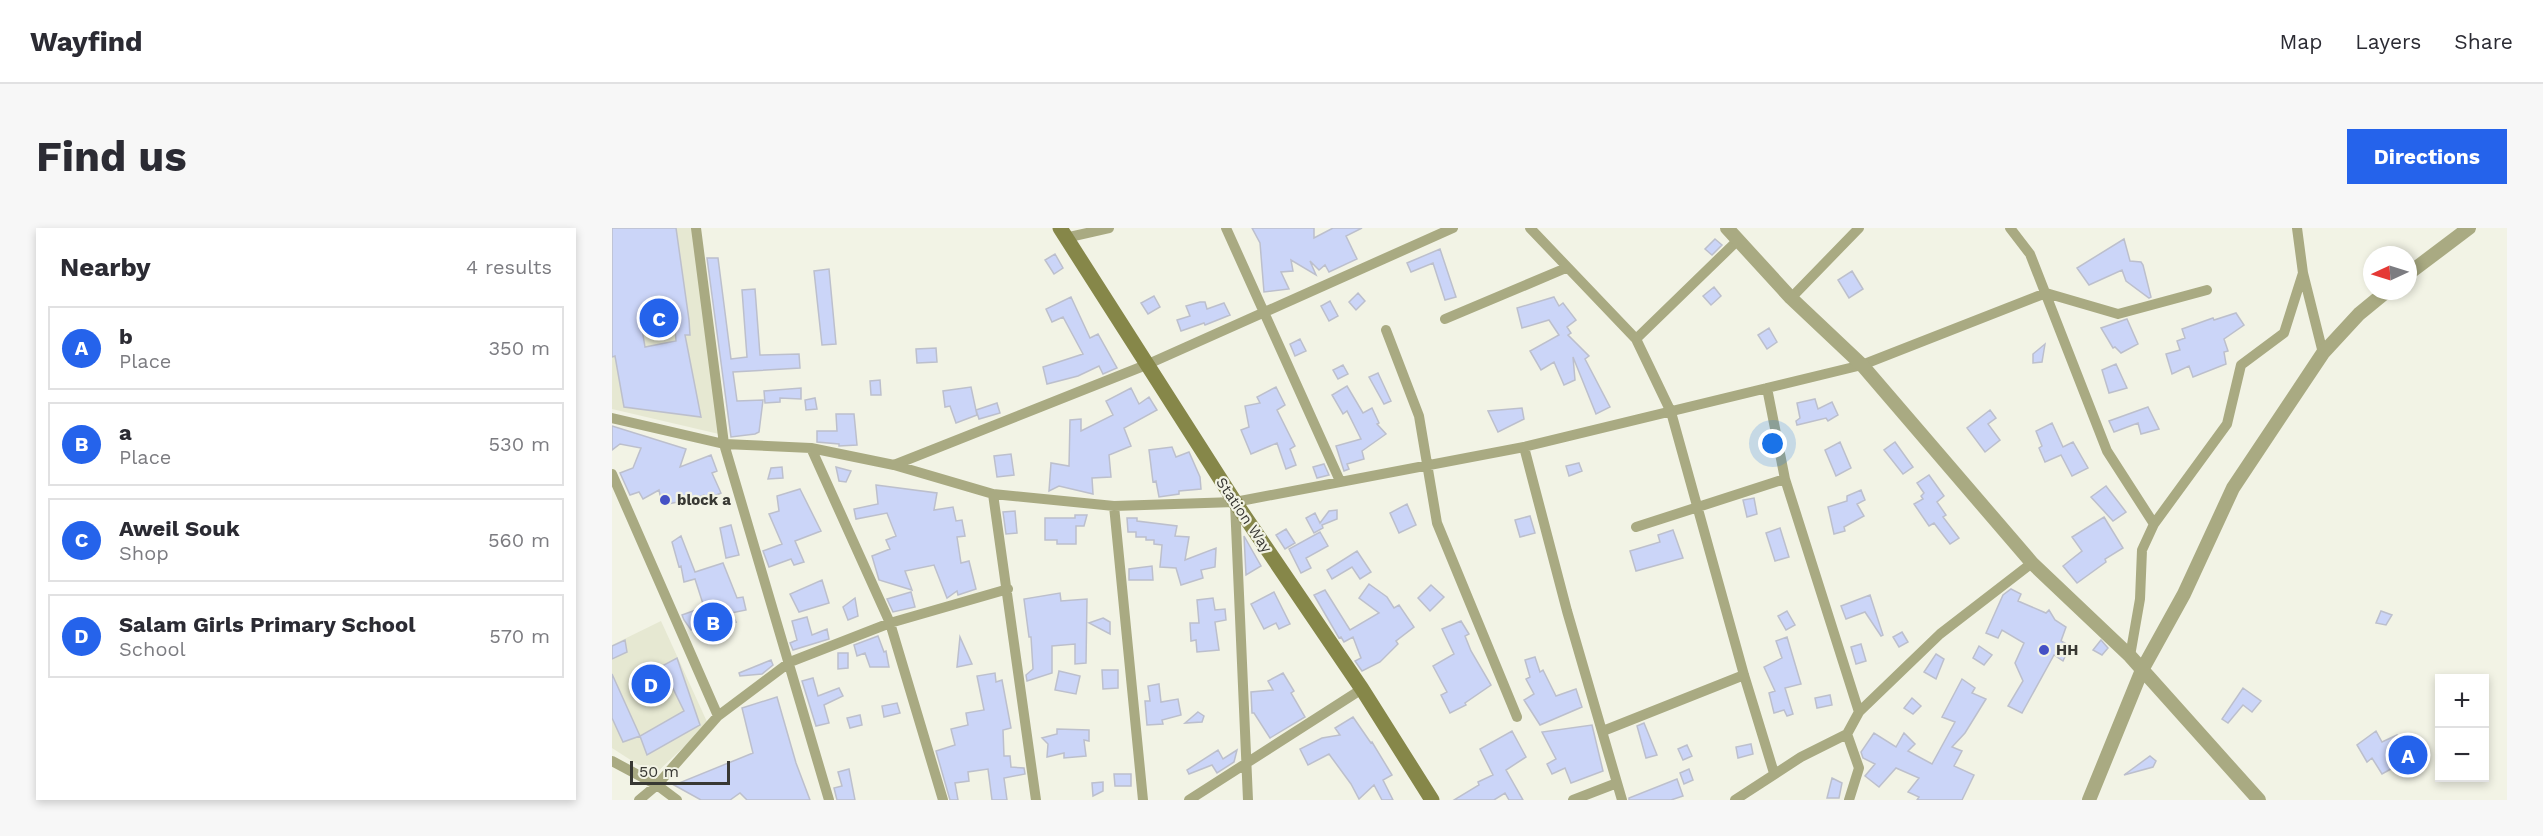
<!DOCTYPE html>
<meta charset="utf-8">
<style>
body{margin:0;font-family:"Work Sans",sans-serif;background:#f7f7f7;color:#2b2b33}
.controls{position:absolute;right:18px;bottom:18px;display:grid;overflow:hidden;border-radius:0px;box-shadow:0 3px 9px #0003}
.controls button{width:54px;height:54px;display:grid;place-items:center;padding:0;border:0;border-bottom:2px solid #e1e1e2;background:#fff;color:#2b2b33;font:30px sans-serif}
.compass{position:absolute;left:1751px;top:18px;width:54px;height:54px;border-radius:50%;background:#fff;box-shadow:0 3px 9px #0003;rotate:266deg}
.scale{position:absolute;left:18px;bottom:15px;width:100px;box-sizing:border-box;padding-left:6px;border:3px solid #383833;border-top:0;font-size:16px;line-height:21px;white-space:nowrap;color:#383833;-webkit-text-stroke:4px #f2f3e5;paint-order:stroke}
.you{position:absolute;left:1161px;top:216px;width:21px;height:21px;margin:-15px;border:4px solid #fff;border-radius:50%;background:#1a73e8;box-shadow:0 0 0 9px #1a73e833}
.badge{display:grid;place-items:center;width:39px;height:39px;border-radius:50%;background:#2563eb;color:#fff;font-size:20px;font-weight:700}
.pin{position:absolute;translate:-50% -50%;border:3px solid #fff;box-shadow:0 2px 6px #0006}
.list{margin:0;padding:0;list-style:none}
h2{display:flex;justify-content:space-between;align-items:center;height:78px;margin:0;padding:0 24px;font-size:26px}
h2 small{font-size:20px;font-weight:400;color:#7c7c81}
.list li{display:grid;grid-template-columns:39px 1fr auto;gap:18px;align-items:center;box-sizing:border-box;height:84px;margin:0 12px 12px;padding:0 12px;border:2px solid #e1e1e2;border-radius:0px}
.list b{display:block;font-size:22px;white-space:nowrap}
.list p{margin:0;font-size:20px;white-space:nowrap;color:#7c7c81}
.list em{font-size:20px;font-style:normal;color:#7c7c81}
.map{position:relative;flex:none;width:1895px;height:572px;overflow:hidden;border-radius:0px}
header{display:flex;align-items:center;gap:36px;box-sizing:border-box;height:84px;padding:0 30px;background:#fff;border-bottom:2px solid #e1e1e2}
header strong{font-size:28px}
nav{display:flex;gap:33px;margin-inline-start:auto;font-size:21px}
.intro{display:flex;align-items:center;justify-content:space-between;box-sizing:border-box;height:144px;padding:0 36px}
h1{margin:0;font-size:42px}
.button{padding:15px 27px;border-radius:0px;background:#2563eb;color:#fff;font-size:21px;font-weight:700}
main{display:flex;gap:36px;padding:0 36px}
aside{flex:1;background:#fff;border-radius:0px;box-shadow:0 3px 9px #0003}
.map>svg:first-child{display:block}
.built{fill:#e6e8d2}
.building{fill:#cbd5f8;stroke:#bcbfcc;stroke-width:1.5;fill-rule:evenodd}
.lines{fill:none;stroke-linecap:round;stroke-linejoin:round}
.minor{stroke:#a9aa82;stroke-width:10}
.tertiary{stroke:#a9aa82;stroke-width:14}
.secondary{stroke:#868749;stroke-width:15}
.poi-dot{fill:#4551c5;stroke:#f2f3e5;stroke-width:2}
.labels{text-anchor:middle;stroke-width:4.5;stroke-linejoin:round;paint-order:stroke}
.poi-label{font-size:15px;font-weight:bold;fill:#383833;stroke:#f2f3e5;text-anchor:start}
.street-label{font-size:15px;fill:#383833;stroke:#f2f3e5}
</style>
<header>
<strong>Wayfind</strong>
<nav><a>Map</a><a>Layers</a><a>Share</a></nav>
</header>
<div class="intro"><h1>Find us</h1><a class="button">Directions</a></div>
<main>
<aside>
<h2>Nearby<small>4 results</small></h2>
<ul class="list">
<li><span class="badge">A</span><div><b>b</b><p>Place</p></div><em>350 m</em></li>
<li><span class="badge">B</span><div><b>a</b><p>Place</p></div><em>530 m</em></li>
<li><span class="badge">C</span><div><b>Aweil Souk</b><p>Shop</p></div><em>560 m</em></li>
<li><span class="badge">D</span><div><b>Salam Girls Primary School</b><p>School</p></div><em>570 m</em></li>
</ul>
</aside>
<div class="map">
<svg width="1895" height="572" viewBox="0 0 1895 572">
<rect width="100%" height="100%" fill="#f2f3e5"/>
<!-- built -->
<path class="built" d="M0,0H82L107,206L0,181Z
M49,393L96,496L42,547L0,520V417Z"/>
<!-- building -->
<path class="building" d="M0,0H64L77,92L78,107H73L89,189L12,179L3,128L0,129ZM55,86L56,89L62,88L64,113L33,119L29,95Z
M640,0H702V10L721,0H750L734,8L745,31L717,44L713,37L707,42L698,33L704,47L679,32L681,43L669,44L677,61L652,64L648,15Z
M1103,11L1110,17L1100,27L1093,21Z
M1512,11L1518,33L1529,34L1531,37L1539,69L1537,70L1514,53L1510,42L1477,57L1465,40Z
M828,21L844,69L833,72L821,35L799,44L795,35Z
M443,26L451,40L442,46L433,32Z
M95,30H106L119,131L135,129L130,62L143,61L148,127L187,126L188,140L121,144L125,173L151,172L147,204L143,206L119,209Z
M217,41L224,116L210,117L202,43Z
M1240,43L1251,61L1237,70L1226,52Z
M1102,59L1109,68L1099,77L1091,68Z
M746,65L753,73L744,82L737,74Z
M542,68L548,79L536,86L529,75Z
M459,69L478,110L486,106L505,140L491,146L487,138L466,148L435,156L431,139L471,126L451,89L440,94L434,81Z
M942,69L947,78L951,75L964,92L955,99L959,105L956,107L977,128L973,131L998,179L984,186L961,129L963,152L952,157L942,134L929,142L918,123L947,107L937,92L910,100L905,80Z
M718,73L726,88L717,93L709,78Z
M588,74H593L595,81L612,75L618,87L593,97L592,95L569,103L565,92L578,88L574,78Z
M1624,85L1632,97L1612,111L1616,123L1612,124L1614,136L1581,149L1577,138L1560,146L1554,126L1568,122L1565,113L1573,110L1570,101L1601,90L1602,92Z
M1515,91L1526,116L1509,125L1503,119L1501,120L1489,100Z
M1157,100L1165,114L1155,121L1146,107Z
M688,111L694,123L683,128L678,116Z
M1433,116L1430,134L1421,135V126Z
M324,120L325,134L305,135L304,121Z
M1504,136L1515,160L1497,165L1490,142Z
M731,137L736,146L726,151L721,142Z
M766,145L779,173L772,176L757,149Z
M268,152L269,167H259L258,153Z
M735,158L751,185L760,180L767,195L765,196L774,206L750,223L752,231L735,236L737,241L732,243L724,218L749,211L735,183L731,186L720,167Z
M359,159L365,187L344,195L338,178L333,179L331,163Z
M664,159L673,177L665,182L683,218L678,221L684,237L674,241L665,215L639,226L629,202L637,199L633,178L648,175L645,169Z
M189,160V171L168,170V174L153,175L152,163Z
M519,160L527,176L537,169L545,182L512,200L519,218L497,227L499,249L480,250L481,266L447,258L437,263L439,235L457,238L458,192L469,191V203L501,187L494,173Z
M203,170L205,181L194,182L193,172Z
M1203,171L1206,181L1220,174L1226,187L1216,193L1214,190L1185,197L1184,193L1188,190L1185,175Z
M385,175L388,185L367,191L364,182Z
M1536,179L1547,201L1529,206L1526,195L1502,204L1497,193Z
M910,180L912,191L886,204L876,183Z
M1378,182L1384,190L1376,196L1388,212L1373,224L1355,200Z
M224,186H242L245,217L227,218V216L205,214V203H225Z
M1440,195L1451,219L1461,214L1476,240L1460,248L1449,227L1433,234L1427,220L1430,218L1424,203Z
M0,198L74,221L68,239L99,227L105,243L100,245L109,265L93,272L92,267L73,275L71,273L50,277L47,262L31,271L27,264L18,267L8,245L21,240L29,220L8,216L0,222Z
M1228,214L1239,240L1224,248L1213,222Z
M1283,214L1301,239L1291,246L1272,222Z
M560,219L564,229L577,224L588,249L589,261L567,263V266L547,269L544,253L541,254L537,222Z
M399,226L402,247L385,249L382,228Z
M967,235L970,243L957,248L954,238Z
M712,236L717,247L705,250L701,239Z
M170,239L171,250L156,251L159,240Z
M224,239L239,243L234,254L227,253Z
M1317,247L1332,268L1325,274L1334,287L1331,289L1347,310L1338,316L1322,295L1317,298L1302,276L1311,271L1309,268L1312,265L1305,255Z
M264,257L325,265L322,282L341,279L344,293L350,292L353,308L345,309L349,335L357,333L364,361L346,367L345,363L335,370L322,337L293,343L300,362L267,352L260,328L278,321L274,312L284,308L275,285L244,291L242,281L266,276Z
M1494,258L1514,284L1501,293L1479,269Z
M188,261L209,303L183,313L192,334L182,337L179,331L157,339L151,323L170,316L157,286L167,283L165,268Z
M1249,262L1253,272L1245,276L1252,288L1232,299L1233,303L1222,306L1216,279L1235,273V268Z
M1142,270L1145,286L1135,289L1131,272Z
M795,276L804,297L787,305L778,285Z
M725,282V291L710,297L711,300L702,305L694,290L703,285L708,295L717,283Z
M403,283L405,305L394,306L391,284Z
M463,287H475L472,298H464V316H445V312H433V290H463Z
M918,288L923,305L908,309L903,292Z
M1492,289L1511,320L1493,331L1494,334L1465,355L1451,338L1470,323L1460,309Z
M515,290H525V293L565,298L563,308L577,309L573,332L604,320L603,339L589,342L591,350L569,357L564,340L548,339L550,317L542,316V312H534V309H524V304H516Z
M119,297L127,327L114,330L108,300Z
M1168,300L1177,329L1163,333L1154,305Z
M674,301L683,315L673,321L664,307Z
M1061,302L1071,330L1024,343L1018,323L1048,314L1046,307Z
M708,304L716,318L694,330L699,340L689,345L677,321Z
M69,308L83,344L111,335L125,370L131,369L134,382L119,385L124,394L93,405L90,399L79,402L72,392L70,387L92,379L83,351L72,354L69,338L67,339L60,314Z
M632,308L649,338L634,347Z
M745,323L759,344L748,351L740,339L720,351L715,342Z
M540,338L541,352H517V341Z
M210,352L217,375L187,384L178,366Z
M757,356L775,369L782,380L787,377L802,399L784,413L786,416L768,434L750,443L743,433L749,430L741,409L732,414L729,409L727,410L702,367L713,362L738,402L767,385L747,370Z
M819,357L832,369L818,383L806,370Z
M1399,361L1409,366L1406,373L1434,385L1437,382L1443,392L1454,399L1449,413L1458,418L1451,433L1442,427L1410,485L1396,478L1411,453L1403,435L1412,415L1390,402L1386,410L1374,405L1391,367Z
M299,364L303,379L281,384L275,371Z
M662,364L678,396L667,401L664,395L652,401L639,376Z
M448,365L449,373L475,371L474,435L463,436V416L440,418V445L415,453L414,447L421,441L419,409H417L412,371Z
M1258,367L1271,407L1269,408L1253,384L1234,391L1229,378Z
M243,370L246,388L236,392L231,379Z
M601,370L603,382L613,381L614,392L603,394L607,422L585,424L584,412L579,413L578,395H587L585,372Z
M1175,383L1183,397L1174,402L1166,388Z
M1769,383L1780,387L1774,397L1764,395Z
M195,389L200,407L215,401L217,411L181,422L178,415L185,412L180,393Z
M491,390L498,394V406L477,395Z
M849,393L857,406L853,408L859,423L879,457L853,475L854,477L838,485L829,467L835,464L821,438L842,426L830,401Z
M1290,404L1296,414L1287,419L1281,409Z
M266,408L272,424L274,423L277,439H258L253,425L245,428L242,417Z
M348,409L360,436L345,439Z
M1175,409L1189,456L1173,460L1181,486L1175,488L1172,482L1162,485L1157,465L1163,463L1152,439L1170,430L1164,413Z
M13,412L15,424L0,431V418Z
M1489,412L1496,420L1490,427L1481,422Z
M1249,416L1254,433L1244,436L1239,419Z
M1367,418L1380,427L1372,437L1361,430Z
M226,425H236V440L226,441Z
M1324,426L1332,431L1324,451L1312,444Z
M923,429L928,444L931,442L944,468L964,461L970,479L928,497L912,472L922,466L914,451L918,449L913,432Z
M65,430L88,497L35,527L28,508L72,483L50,438Z
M159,432L161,437L150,446L128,448L127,445Z
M490,442H506V460L491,461Z
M447,443L468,448L464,466L443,462Z
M383,445L384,454L390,452L399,500L391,502L392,528H398L399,539L412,540L413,546L392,550L395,572H380L376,541L356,544L357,553L343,555L346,572H338L324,523L343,517L339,501L356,497L354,485L372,482L365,448Z
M671,445L682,463L679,465L693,489L658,510L642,485H640L639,464L661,462L656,453Z
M0,446L28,508L11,514L0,490Z
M201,450L206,468L227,460L231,468L212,477L217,495L204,498L190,453Z
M1350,451L1363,460L1360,465L1374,471L1353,505L1340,519L1350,523L1342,538L1362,547L1350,572H1305L1307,569L1296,564L1307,550L1284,540L1267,559L1253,548L1263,536L1251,530L1249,524L1262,505L1284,519L1292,505L1303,516L1296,523L1320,536L1343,494L1330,489Z
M547,456L549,474L566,471L569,487L550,492L551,496L535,497L533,473H538L536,458Z
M1631,460L1649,473L1640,484L1631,477L1616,495L1610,491Z
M1218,467L1220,477L1205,480L1203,470Z
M165,469L184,535L198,572H135L128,565L118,572H89L62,557L141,525L130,480Z
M1300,470L1309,478L1301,486L1292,480Z
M285,475L288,485L272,489L270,478Z
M586,484L592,488L590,494L573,495Z
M248,487L250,497L238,500L235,490Z
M741,489L759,515L760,514L780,547L771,552L781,572H770L762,557L747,571L739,556L717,526L696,537L688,521L710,510L728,507L723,500Z
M1032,495L1045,527L1034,530L1025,498Z
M980,497L991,543L959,555L953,540L940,546L935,536L944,531L930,504Z
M445,501L477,502V513L472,512L474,528L452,530V525L435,529L436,516L430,510L445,506Z
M900,503L914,529L894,542L911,572H897L893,565L882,572H842L867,557L866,554L881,547L868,521Z
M1764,503L1770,514L1785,507L1806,534L1789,541L1786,537L1770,546L1760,530L1755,534L1745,517Z
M1139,516L1141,526L1126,530L1124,519Z
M1075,517L1080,528L1071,532L1066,521Z
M606,522L611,531L625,522L622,534L605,545L600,537L577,546L575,542Z
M1538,528L1544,533L1541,539L1512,547Z
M237,541L243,572H225L222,560L230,558L226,544Z
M1077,541L1081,552L1072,556L1068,545Z
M502,546H519V558H503Z
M1220,550L1230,555L1227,570H1215Z
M1065,551L1071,568L1059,572H1017V570Z
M491,554V563L481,568L480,555Z"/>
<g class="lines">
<!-- minor -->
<path class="minor" d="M84,0L112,216L217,572
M614,0L728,253
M918,0L1024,111L1059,184L1132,447L1162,545
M1398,0L1418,26L1495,223L1542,296L1530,322L1528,371L1518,428
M1685,0L1691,45L1711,125
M453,10L497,0
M1179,70L1247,0
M833,91L954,40
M774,102L807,188L825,295L905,489
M1024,111L1126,12
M0,190L112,216L199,220L282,237L381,266L502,278L623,274L912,219L1250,137L1434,65L1506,86L1595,62
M912,219L955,383L1010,572
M199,220L278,395L331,572
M282,237L534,137L841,0
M0,246L106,488
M381,266L424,572
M623,275L636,572
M502,278L531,572
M1542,296L1615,196L1629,137L1672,105L1691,45
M1024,299L1173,251
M1247,484L1328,406L1420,335
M991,503L1132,447
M1235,506L1247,540L1237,572
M0,533L45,557L65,572
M27,572L45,557L106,488L178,434L278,395L396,361
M577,572L750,461
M961,572L1005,555
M1123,572L1189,529L1235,506L1247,484L1173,251L1155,160"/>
<!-- tertiary -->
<path class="tertiary" d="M1115,0L1179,70L1250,137L1420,335L1518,428L1647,572
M1796,46L1857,0
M1477,572L1530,442L1572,366L1621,260L1711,125L1747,86L1775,63"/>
<!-- secondary -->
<path class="secondary" d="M448,0L623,274L750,461L820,572"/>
</g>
<!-- markers -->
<g class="poi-dot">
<circle cx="53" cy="272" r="6"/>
<circle cx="1432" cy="422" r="6"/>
</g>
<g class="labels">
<!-- poi labels -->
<g class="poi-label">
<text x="65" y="277">block a</text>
<text x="1444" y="427">HH</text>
</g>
<!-- street labels -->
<g class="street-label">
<text transform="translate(632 287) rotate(56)" y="5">Station Way</text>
</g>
</g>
</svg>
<div class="controls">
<button>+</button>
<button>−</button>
</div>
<svg class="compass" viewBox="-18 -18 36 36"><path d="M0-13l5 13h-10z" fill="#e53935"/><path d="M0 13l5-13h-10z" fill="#7c7c81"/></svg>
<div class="scale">50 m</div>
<div class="you"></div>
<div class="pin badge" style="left:1796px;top:527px">A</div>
<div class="pin badge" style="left:101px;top:394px">B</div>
<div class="pin badge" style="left:47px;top:90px">C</div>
<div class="pin badge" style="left:39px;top:456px">D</div>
</div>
</main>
